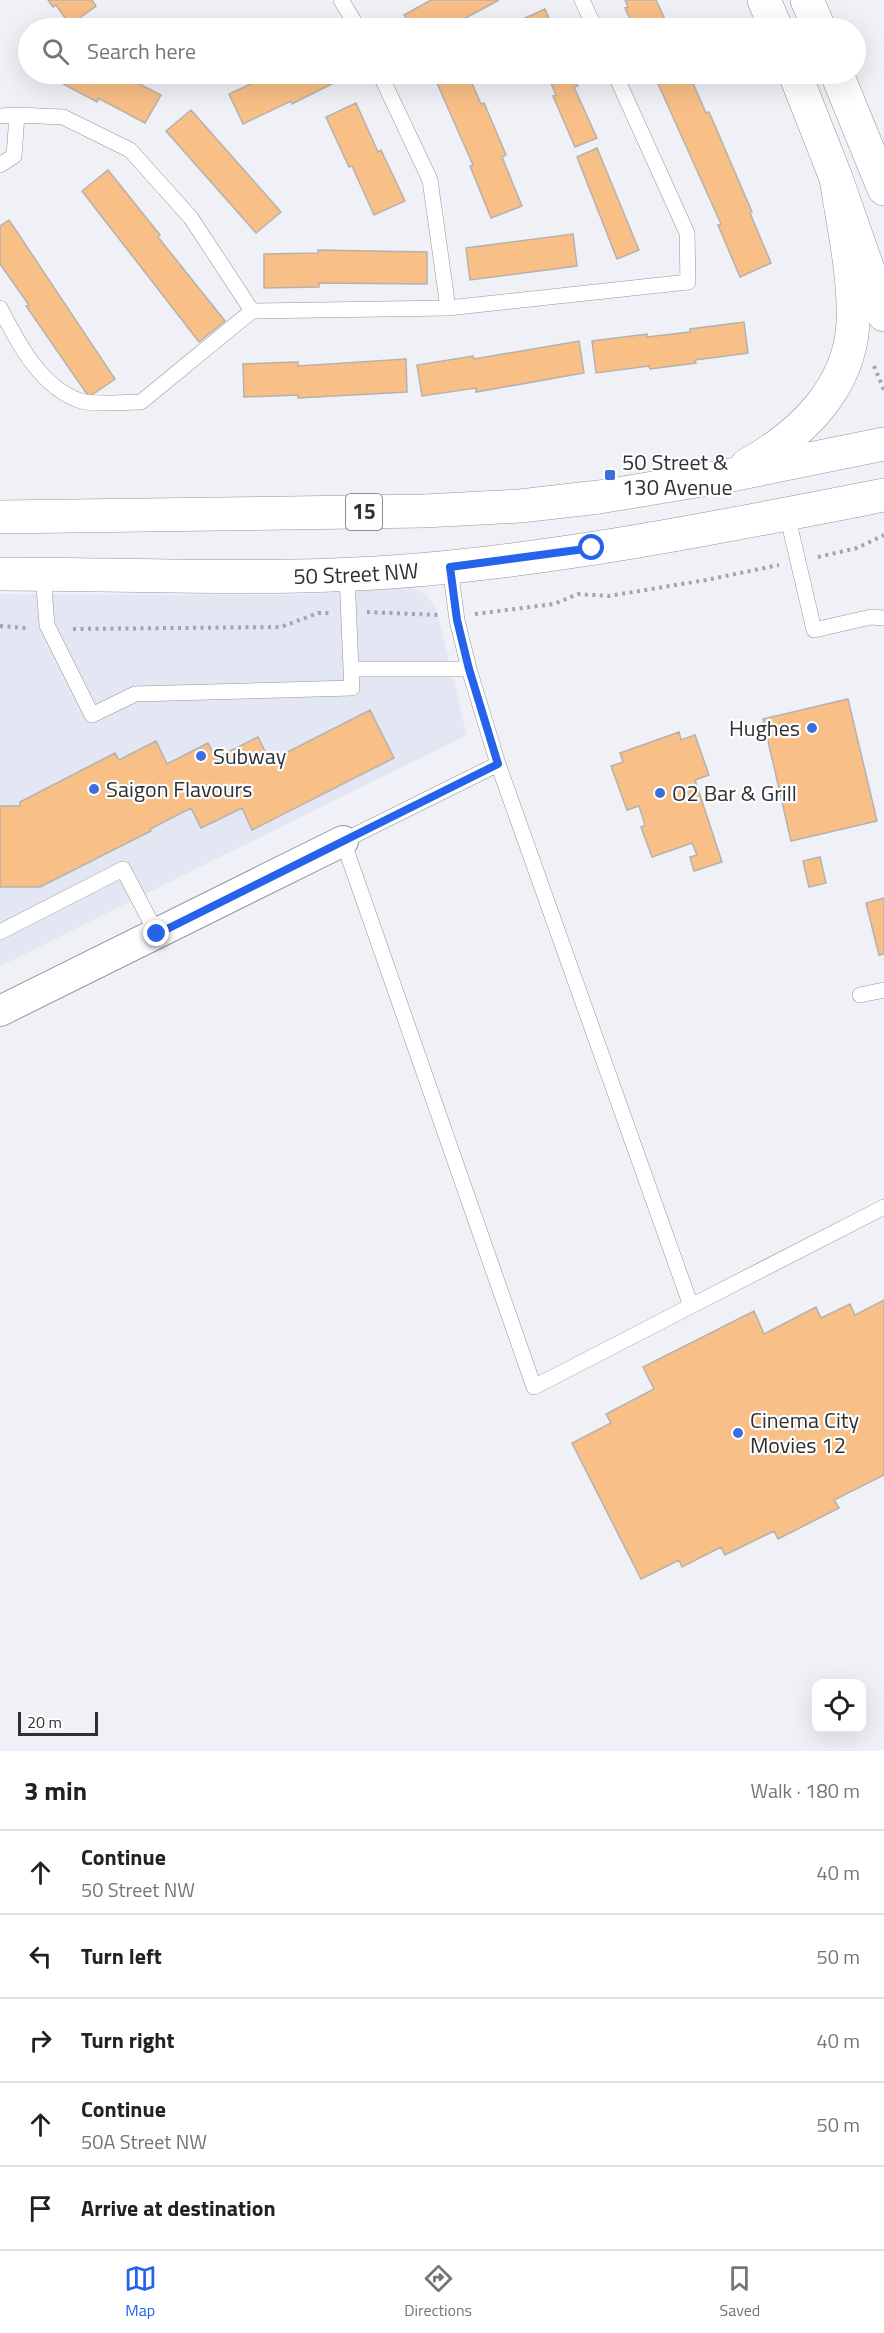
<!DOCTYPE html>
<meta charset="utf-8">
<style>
body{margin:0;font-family:"Titillium Web",sans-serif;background:#f2f2f2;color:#202124}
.controls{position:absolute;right:18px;bottom:18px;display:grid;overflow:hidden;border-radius:12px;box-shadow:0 6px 24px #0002}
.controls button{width:54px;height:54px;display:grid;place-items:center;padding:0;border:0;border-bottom:2px solid #e0e0e0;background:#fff;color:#202124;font:30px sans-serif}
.scale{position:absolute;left:18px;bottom:15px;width:80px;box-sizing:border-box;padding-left:6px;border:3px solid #2f3032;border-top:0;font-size:16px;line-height:21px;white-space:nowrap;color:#2f3032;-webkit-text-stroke:4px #fefefe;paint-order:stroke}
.stop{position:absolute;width:18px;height:18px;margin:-14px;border:4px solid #2563eb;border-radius:50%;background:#fff}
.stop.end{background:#2563eb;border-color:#fff;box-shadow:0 2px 6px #0008}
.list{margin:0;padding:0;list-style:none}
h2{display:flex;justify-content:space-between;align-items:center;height:78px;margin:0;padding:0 24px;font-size:26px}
h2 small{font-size:20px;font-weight:400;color:#757577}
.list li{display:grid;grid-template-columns:39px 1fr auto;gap:18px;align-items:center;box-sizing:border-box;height:84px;padding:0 24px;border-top:2px solid #e0e0e0}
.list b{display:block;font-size:22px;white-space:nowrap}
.list p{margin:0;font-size:20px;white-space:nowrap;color:#757577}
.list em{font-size:20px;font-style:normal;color:#757577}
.icon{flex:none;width:33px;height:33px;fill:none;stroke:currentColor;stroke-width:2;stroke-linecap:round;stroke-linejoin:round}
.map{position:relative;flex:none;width:884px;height:1751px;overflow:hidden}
.search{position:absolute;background:#fff;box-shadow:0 6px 24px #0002;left:18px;right:18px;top:18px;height:66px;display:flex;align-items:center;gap:15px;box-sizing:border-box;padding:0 21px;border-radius:33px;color:#757577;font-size:22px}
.sheet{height:498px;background:#fff}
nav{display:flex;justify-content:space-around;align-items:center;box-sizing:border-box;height:84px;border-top:2px solid #e0e0e0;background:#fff;font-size:16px;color:#757577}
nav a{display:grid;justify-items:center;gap:3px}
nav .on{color:#2563eb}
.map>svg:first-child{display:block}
.built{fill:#e3e6f3}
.building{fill:#f8bf86;stroke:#b6b1ad;stroke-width:1.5}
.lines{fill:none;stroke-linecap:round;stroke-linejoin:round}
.lane-casing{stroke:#94959b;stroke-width:16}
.street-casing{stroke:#94959b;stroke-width:32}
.secondary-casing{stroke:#94959b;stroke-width:34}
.primary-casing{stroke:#94959b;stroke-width:34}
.path{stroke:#a4a5aa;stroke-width:4;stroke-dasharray:3 4.5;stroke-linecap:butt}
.lane{stroke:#fff;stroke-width:15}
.street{stroke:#fff;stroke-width:30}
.secondary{stroke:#fff;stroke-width:33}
.primary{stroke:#fff;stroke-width:33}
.route{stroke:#2563eb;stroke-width:8}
.poi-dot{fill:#3d6ede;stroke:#fefefe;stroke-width:2}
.labels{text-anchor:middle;stroke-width:4.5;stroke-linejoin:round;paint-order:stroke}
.shield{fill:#fefefe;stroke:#6d6e6f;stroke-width:1.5}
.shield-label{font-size:21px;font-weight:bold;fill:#2f3032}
.poi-label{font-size:22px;fill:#2f3032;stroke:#fefefe;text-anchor:start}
.street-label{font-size:22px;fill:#2f3032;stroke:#fefefe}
</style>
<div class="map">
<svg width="884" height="1751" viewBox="0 0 884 1751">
<rect width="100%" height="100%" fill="#eff1f7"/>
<!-- built -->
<path class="built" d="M407,585L426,595L436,608L467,735L0,966V594L279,595L318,594Z"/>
<!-- building -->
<path class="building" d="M48,0H92L96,6L70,25L56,5L53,7Z
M431,0H499L447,28H412L404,15Z
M625,0H656L669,28H634L625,8L628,7Z
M545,9L553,28H527L523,19Z
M49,74H120L161,95L145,123L98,98L97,102L48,76Z
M272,74H339L342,79L292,104L291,101L243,124L229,94Z
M433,74H468L481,104L484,103L506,155L502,157L522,206L491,218L470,166L473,165Z
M547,74H573L578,86L574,87L597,138L575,147L553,96L556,95Z
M663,74H689L706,113L709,112L752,212L750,213L771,263L740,277L718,225L721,224L655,77Z
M356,103L378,152L381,150L405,201L374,215L352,166L349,167L326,117Z
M191,110L281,212L256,233L166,131Z
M597,148L639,250L617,259L577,157Z
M108,170L160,235L158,237L225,321L199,342L82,191Z
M9,220L115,379L89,397L26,306L29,305L0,264V226Z
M573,234L577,266L470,280L466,248Z
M318,250L427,252V284L319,283V287L264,288V254L318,253Z
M744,322L748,353L695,360L696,363L650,369L649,366L596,373L592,341L647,334V337L690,332V329Z
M579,341L584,373L476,392V388L422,396L417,365L473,356L474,359Z
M406,359L407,392L298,398V395L244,397L243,364L298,362V366Z
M848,699L877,821L791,841L763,719Z
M370,710L394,758L252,830L242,808L201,828L191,808L150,829L151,831L40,887H0V806H20V802L115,753L119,760L156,741L167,764L208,743L216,758L258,737L270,761Z
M679,732L681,740L695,735L709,775L695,780L722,862L694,871L690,857L697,855L692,843L652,857L641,827L645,825L639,806L627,810L611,766L623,762L620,753Z
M820,857L826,883L809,887L803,861Z
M884,898V954L879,955L866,903Z
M884,1300V1475L834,1500L839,1508L778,1539L774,1531L725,1555L721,1547L682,1567L679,1560L641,1579L572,1443L611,1423L606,1414L654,1389L643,1367L754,1311L764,1334L816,1307L821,1318L850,1304L855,1315Z"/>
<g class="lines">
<!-- lane casing -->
<g class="lane-casing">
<path id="lane" d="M341,0L358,28
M582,0L595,28
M380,74L430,180L448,308
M0,116L17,115L63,117L130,150L191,218L252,311L448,308L688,282L687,233L615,74
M0,165L14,156L17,115
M0,308C18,343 41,388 81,401C93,405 126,402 141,402L252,311
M787,514L814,630L871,617L884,618
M450,567L457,620L469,669L498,764L691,1306L884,1207
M43,574L47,625L92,715L135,694L352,688L351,669
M347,574L351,669H469
M498,764L343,841L534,1387L691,1306
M0,932L123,869L157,934
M860,995L884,990"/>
</g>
<!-- street casing -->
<g class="street-casing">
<path id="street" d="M0,1011L343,841"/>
</g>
<!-- secondary casing -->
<g class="secondary-casing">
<path id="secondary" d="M764,0L776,28
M807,0L819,28
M795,74L836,178L884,315
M837,74L884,189"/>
</g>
<!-- primary casing -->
<g class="primary-casing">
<g id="primary">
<path d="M747,465C801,435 849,389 853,324C855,277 843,224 836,178"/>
<path d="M0,517L424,511L520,506L599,497L726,476L884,444"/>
<path id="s1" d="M0,574C130,574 261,581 391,572C557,560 721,527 884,495"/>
</g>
</g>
<!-- path -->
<path class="path" d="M874,366L884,390
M818,557L857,548L884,535
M367,612L438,615
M475,614L554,604L578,594L609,596L706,580L779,565
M0,626L26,628
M73,629L281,627L318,613H330"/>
<!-- lane -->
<use href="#lane" class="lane"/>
<!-- street -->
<use href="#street" class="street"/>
<!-- secondary -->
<use href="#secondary" class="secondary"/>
<!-- primary -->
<use href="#primary" class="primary"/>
</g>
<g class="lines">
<!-- route -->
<path class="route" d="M157,934L498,764L469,669L457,620L450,567L592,548"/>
</g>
<!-- markers -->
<g class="poi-dot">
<rect x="604" y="469" width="12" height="12" rx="3"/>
<circle cx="812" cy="728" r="6"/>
<circle cx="201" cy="756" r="6"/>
<circle cx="94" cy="789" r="6"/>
<circle cx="660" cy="793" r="6"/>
<circle cx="738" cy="1433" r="6"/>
</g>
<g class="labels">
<!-- shield labels -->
<rect class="shield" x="346" y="494" width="36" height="36" rx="4.5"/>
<g class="shield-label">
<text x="364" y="519">15</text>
</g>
<!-- poi labels -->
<g class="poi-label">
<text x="622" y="470">50 Street &amp;<tspan x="622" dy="25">130 Avenue</tspan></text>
<text x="800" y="736" text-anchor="end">Hughes</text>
<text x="213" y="764">Subway</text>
<text x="106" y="797">Saigon Flavours</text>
<text x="672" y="801">O2 Bar &amp; Grill</text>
<text x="750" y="1428">Cinema City<tspan x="750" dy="25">Movies 12</tspan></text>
</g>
<!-- street labels -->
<g class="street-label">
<text dy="8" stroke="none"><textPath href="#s1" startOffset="356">50 Street NW</textPath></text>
</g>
</g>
</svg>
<div class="controls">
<button><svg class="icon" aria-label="locate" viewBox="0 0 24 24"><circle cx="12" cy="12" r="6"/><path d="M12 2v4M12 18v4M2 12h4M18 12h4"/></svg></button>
</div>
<div class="scale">20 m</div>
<div class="stop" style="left:592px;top:548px"></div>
<div class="stop end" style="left:157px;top:934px"></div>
<div class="search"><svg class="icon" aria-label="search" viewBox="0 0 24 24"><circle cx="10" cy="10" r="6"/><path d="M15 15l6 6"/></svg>Search here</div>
</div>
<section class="sheet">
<h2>3 min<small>Walk · 180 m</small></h2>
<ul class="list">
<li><svg class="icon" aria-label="ahead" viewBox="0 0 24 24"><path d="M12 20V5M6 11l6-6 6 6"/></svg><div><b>Continue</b><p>50 Street NW</p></div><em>40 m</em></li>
<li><svg class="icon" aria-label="left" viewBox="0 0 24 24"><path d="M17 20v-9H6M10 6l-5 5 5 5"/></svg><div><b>Turn left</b></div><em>50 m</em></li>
<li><svg class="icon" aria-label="right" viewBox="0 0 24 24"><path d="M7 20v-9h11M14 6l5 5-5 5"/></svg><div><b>Turn right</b></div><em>40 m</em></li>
<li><svg class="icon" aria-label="ahead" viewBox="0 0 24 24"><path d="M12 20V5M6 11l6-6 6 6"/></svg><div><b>Continue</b><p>50A Street NW</p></div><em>50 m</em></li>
<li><svg class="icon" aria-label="arrive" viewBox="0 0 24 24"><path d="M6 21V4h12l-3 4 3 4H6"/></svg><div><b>Arrive at destination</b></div></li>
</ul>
</section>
<nav>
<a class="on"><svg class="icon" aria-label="map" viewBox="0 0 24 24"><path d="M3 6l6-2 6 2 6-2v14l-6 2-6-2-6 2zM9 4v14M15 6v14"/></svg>Map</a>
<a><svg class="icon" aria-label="directions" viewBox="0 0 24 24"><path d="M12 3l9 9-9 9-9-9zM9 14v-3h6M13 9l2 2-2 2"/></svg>Directions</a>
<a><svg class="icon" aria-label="saved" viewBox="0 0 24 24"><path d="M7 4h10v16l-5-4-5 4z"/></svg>Saved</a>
</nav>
